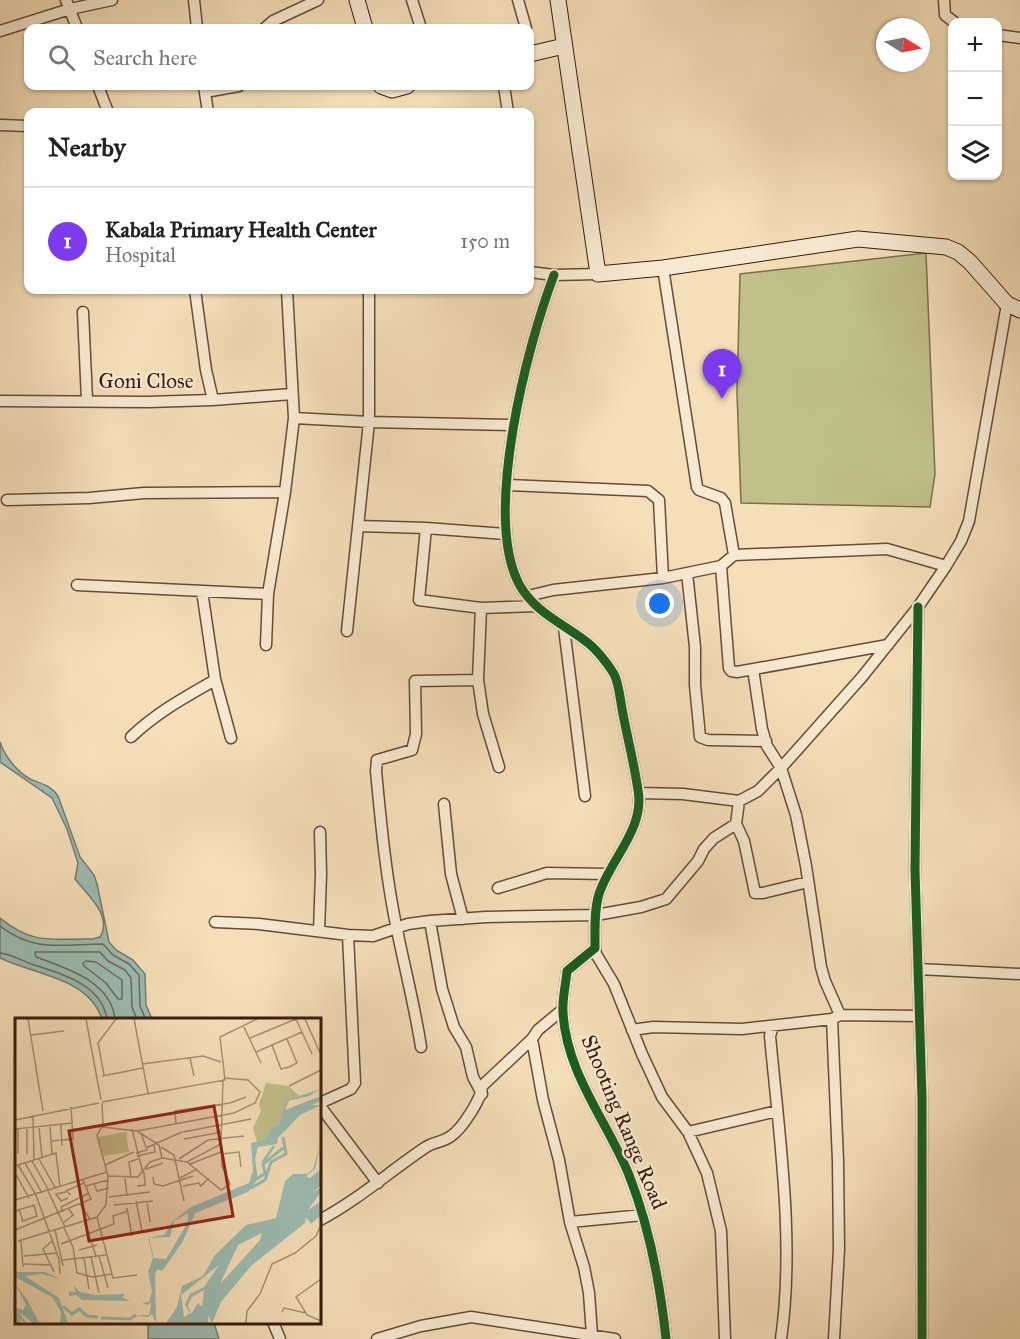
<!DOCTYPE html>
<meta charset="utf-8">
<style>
body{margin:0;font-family:"IM FELL Great Primer",serif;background:#f2f2f2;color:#222}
.controls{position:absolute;right:18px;top:18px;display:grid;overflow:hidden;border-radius:12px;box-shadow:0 2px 4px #0004}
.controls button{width:54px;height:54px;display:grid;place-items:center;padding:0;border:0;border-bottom:2px solid #e0e0e0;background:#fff;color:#222;font:30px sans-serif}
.compass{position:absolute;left:876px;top:18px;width:54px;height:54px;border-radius:50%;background:#fff;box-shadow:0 2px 4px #0004;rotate:100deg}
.you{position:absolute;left:660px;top:604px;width:21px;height:21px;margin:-15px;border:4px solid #fff;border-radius:50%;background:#1a73e8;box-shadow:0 0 0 9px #1a73e833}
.badge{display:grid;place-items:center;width:39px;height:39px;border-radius:50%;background:#7c3aed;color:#fff;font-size:20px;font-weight:700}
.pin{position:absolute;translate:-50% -50px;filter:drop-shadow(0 2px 3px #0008)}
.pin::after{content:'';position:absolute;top:32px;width:21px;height:18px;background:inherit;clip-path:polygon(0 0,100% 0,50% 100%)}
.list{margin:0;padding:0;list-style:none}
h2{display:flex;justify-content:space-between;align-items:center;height:78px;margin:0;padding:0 24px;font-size:26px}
h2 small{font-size:20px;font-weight:400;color:#767676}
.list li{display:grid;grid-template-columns:39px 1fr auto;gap:18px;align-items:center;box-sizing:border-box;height:108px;padding:0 24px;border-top:2px solid #e0e0e0}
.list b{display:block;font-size:22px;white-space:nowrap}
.list p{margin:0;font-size:20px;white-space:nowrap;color:#767676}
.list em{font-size:20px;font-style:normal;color:#767676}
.icon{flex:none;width:33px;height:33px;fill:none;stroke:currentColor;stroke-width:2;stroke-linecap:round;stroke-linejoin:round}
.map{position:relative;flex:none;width:1020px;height:1339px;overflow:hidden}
.search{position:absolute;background:#fff;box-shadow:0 2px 4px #0004;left:24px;top:24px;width:510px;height:66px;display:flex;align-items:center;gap:15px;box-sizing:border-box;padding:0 21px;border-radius:12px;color:#767676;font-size:22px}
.panel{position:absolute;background:#fff;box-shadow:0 2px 4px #0004;left:24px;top:108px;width:510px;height:186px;border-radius:12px}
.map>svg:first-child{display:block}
.green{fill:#c1c08b;stroke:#7d6d4c;stroke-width:1.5}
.water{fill:#9cbcb2;stroke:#747b70;stroke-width:1.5}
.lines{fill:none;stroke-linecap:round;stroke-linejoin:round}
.shore{stroke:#6a6b5f;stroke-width:1.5}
.street-casing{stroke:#684b37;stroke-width:13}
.secondary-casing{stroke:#391a0c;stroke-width:17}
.street{stroke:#f8ead2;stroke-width:10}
.secondary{stroke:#f8ead2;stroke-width:15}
.cycleway-casing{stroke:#f8ead2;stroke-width:13}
.cycleway{stroke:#1b5e20;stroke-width:9}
.labels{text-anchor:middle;stroke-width:4.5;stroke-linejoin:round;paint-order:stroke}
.street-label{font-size:21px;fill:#391a0c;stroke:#f8ead2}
.inset-river{fill:none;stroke:#9cbcb2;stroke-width:3}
.inset-road{fill:none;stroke:#aa9074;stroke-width:1.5}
.view{fill:#8f2418;fill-opacity:0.15;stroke:#8f2418;stroke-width:3}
.inset-edge{fill:none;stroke:#391a0c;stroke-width:3}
</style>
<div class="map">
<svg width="1020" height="1339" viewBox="0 0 1020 1339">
<rect width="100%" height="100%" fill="#f5dfb9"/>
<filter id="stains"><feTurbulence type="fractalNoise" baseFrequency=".00333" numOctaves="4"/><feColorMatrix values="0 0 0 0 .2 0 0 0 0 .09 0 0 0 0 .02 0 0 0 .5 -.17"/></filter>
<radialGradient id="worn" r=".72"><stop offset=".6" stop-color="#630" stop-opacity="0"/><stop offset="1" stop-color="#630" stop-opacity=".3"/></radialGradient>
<!-- green -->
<path class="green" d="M926,253L935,474L930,507L741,503L737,393L740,274Z"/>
<!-- water -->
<path class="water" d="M0,742C4,755 17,772 30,779C41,784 51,785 58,796L80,857L94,875L97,884L109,942L116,950L133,960L145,974L146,1005L152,1019H102C88,977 34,975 0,958V918C35,946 51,938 93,939L100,937C113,916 87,894 75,879L78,863L67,829L52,798L0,762Z
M148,1323H214L219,1339H148Z"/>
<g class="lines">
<!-- shore -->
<path class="shore" d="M0,926C35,953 62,944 103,944L113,955L129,964L139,975L140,1006L146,1020
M0,953C10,954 21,960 31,964C59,973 103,984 107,1020
M86,961L96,962L122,980V999H118L106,983L84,966L83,963Z
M115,1020C112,981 65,968 36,957L35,952H100L108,961L125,970L131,978L132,1007L137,1020"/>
<!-- street casing -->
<g class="street-casing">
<path id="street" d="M66,0L77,28
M194,0L197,28
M412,0L421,28
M518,0L526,28
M944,0L945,15L954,22
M265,28L273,21L318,0
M0,31L70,9L112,0
M998,35L1020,38
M98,86L108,112
M204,86L208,112
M504,86L508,112
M205,92L239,86
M0,125L28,126
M663,268L697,487L699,490L721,498L725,503L734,555
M530,272L554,275L598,274
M554,275C527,346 483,515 519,584C534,612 564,624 588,643C597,650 608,664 614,674C619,684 620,698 622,709C627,736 634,763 638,790C645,829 611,858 599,894C594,910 595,931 595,948L567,971C566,984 562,999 563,1012C566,1073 607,1121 629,1175C650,1228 660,1283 666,1339
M195,290L206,370L213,400
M83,312L87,400
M0,401L148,402L213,400L292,394
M294,418L369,422L514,425
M507,485L648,491L659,500L663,578
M7,500L89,498L144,493L285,492
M359,526L426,528L505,534
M426,528L419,600L481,608L537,606
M721,566L729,668L731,671L737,672L888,645
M687,573L695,647V685L700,737L708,740L766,741
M77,585L268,594
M202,591L215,679L231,738
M528,596L553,590L663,578L721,566L734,555L887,549L946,566
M918,607L915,870L922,1099V1339
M481,608L478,680L483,714L499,767
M564,628L585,796
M347,631L369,422V290
M266,645L268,594L285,492L294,418L287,290
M753,669L762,729L767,746L781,768L796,815L806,866L821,967L825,981L840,1015
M131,737C156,713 185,697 215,680
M639,793L683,794L739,801L758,791L781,768L862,677L918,607L946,566L961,541L969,521L1007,304
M444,804L451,874L463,919
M736,824L744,841L755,893H763L808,882
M498,888L547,873L607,874
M430,921L442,989L454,1027L466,1047L473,1077L482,1094
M215,922L259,924L348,935L373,936L408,924L430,921L486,917L596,915L641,907L666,899L698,861L704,849L714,838L736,824L739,801
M319,931L321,874L320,832
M595,948L596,954L614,984L642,1054L662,1097L688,1132L707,1173L721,1231L725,1339
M918,969L1020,974
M832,1019L838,1161L839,1249L834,1339
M773,1026L770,1036C779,1134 795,1242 781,1339
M632,1030L653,1027L742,1029L832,1019L840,1015L919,1016
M532,1039L543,1100L559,1160L570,1222L584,1267L589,1293L592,1335
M421,1047C415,1008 405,969 397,930C386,878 381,824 376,771L377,760L412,750L416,734L415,681L478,680
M320,1103L351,1089L355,1083L348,935
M320,1106L378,1183
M688,1132L777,1111
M320,1220C358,1200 390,1171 426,1147C433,1142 444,1142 451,1136C462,1129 482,1098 482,1086L532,1039L538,1030L562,1010
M570,1222L643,1215
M273,1322L280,1339
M377,1339L421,1326L471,1317L615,1339"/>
</g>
<!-- secondary casing -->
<g class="secondary-casing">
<path id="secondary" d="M357,0L365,28
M558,0L598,274L663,268L858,239L946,247L958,252L970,262L1007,304L1020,310
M530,54L564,46
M381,86L392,90L407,86"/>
</g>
<!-- street -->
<use href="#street" class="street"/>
<!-- secondary -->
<use href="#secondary" class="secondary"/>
<!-- cycleway casing -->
<g class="cycleway-casing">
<path id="cycleway" d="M554,275C527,346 483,515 519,584C534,612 564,624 588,643C597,650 608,664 614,674C619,684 620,698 622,709C627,736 634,763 638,790C645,829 611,858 599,894C594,910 595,931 595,948L567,971C566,984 562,999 563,1012C566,1073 607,1121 629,1175C650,1228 660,1283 666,1339
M918,607L915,870L922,1099V1339"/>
</g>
<!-- cycleway -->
<use href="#cycleway" class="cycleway"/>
</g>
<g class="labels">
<!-- street labels -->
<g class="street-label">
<text x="146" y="388">Goni Close</text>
<text transform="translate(624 1122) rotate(67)" y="7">Shooting Range Road</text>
</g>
</g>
<!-- overview -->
<g transform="translate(15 1018)">
<rect width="306" height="306" fill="#f5dfb9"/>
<path d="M251,65L274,68L284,78L275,81L262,109L256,110L252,121L242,124L238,110L246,93L244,86ZM111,114L114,134L89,138L83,119Z" fill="#c1c08b"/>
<path d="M306,71L294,78L273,83L270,92L306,78V83L297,87H306L285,97L263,120L262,126L243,129L240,141L243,161L233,174L180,195L168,223L148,252H142L140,256L141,305L137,296L133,299L121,297H134L136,289V284L133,287L127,285L134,284L137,273L133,254L138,240L133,220L149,217L158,203L176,189L234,165L238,153L236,125L251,121L256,110L263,108L272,82ZM173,195V204L151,241L139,240L134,220L155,219L159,203ZM306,124L300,151L291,158L295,160L306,151V167L297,175L305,170L306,174L293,192L306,183V197L296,206L291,199L290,205L236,248L206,284L197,305L193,298V305H151L162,289L167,268L188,258L200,237L231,207L261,200L270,163L278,156H292L298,151ZM247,215L245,222L205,266L223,227ZM204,247L189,269L175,276L170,286L175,295L169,299L166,277ZM189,272L187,289L183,285L176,296L173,288L177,279ZM0,254H30L45,261L27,256L10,258L44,280L53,305H45L46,294L37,279L0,259ZM0,265L13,283L24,305H18L4,294L11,305L5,302L6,305H0V289L8,292L11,287ZM58,267L65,274L80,277L110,276L107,279L115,283L67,282L61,277L54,278V273L61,275Z" fill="#9cbcb2" fill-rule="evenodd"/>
<path class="inset-river" d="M248,144L259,128M242,161L250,155L248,146L268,130M236,170L250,162L256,144L271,136L268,119M48,288L57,296L64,291L72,298L83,299M86,300L115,301L121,297"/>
<path class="inset-road" d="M13,1L28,93M71,1L86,82M119,1L133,75M281,1L297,36M290,1L306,37M228,7L246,45M16,17L49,13M235,20L281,1M257,27L266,51L274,49L282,45L272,21M241,34L287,14M175,40L179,58M127,46L188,38L206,44M89,57L83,25L101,1M87,58L128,50M274,68L306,52M87,84L210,62L205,19L242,1M18,97L19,142M0,102L84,85M161,106L160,93L215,85L231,79M46,107L47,128M35,109L37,136M87,109L122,113L144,127L147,140M24,110L27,139M0,111L58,105M3,111V136M12,111V136M117,111L128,155M122,113L219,95L240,85L245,74L233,62L209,60M168,114L236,101M169,121L207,114M36,123L58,121L56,89M146,129L159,137L169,183M131,130L167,114M121,135L132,132L126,115M206,136L224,134L226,149M122,138L140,134L139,127M24,141L41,171M164,141L193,122L229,118M17,143L34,173M172,144L206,172L215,166L207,148L206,126M10,145L27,175M175,146L206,134M3,147L21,177M90,147L119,134M0,148L41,135L45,169M131,151L148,145M0,155L14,180M93,158L123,159L135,144L147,140L172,144L206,126L208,61M138,159L139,166L148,168L178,158M110,160L112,178M116,160L114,144L123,141M165,160L182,151M79,166L82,173L94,170M71,168L93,162M122,168L130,167L129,154M168,168L184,165L186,168L194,160M33,173L50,209M51,174L41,176L46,183L53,180M21,177L44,241L45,256M56,177L51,173L69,165M94,179L135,174M0,182L92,154M121,183L127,213M132,183L135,204M65,186L75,201M99,187L138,183M112,190L117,218M4,192L8,203L22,198L19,187M0,193L20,187M48,194L46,189L74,175M82,199L98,260L122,257M69,203L81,238M48,205L58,197L54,191M49,210L58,229L62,255L77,259L97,256M0,212L76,181L68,162M40,212L48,248M3,223L82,199L91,187L93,158L82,117L88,107L87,85M6,223L8,249M37,223L28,231L39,254M46,226L99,206L98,198L113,193M64,232L82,227M9,238L42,235M84,238L93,270M76,239L84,275M69,240L74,271M48,242L91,237M9,246L37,247M306,261L281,279L292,297L306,303M267,294L269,290L291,295M231,305L232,293L245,276L257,246L280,235L301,218L306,207"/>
<path class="view" d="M199,88L218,198L74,223L54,113Z"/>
<rect width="306" height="306" class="inset-edge"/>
</g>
<rect width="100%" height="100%" filter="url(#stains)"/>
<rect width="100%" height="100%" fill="url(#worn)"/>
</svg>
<div class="controls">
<button>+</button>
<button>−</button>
<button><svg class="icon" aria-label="layers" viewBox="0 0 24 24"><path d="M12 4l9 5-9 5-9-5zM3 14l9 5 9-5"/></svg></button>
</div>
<svg class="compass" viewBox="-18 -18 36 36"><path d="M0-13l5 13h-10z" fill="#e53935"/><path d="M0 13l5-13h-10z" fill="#767676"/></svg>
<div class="you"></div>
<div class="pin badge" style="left:722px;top:399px">1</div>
<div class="search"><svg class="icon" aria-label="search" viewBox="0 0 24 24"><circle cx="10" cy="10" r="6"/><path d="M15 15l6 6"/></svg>Search here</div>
<section class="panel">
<h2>Nearby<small></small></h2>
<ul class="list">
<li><span class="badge">1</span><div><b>Kabala Primary Health Center</b><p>Hospital</p></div><em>150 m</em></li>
</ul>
</section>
</div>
